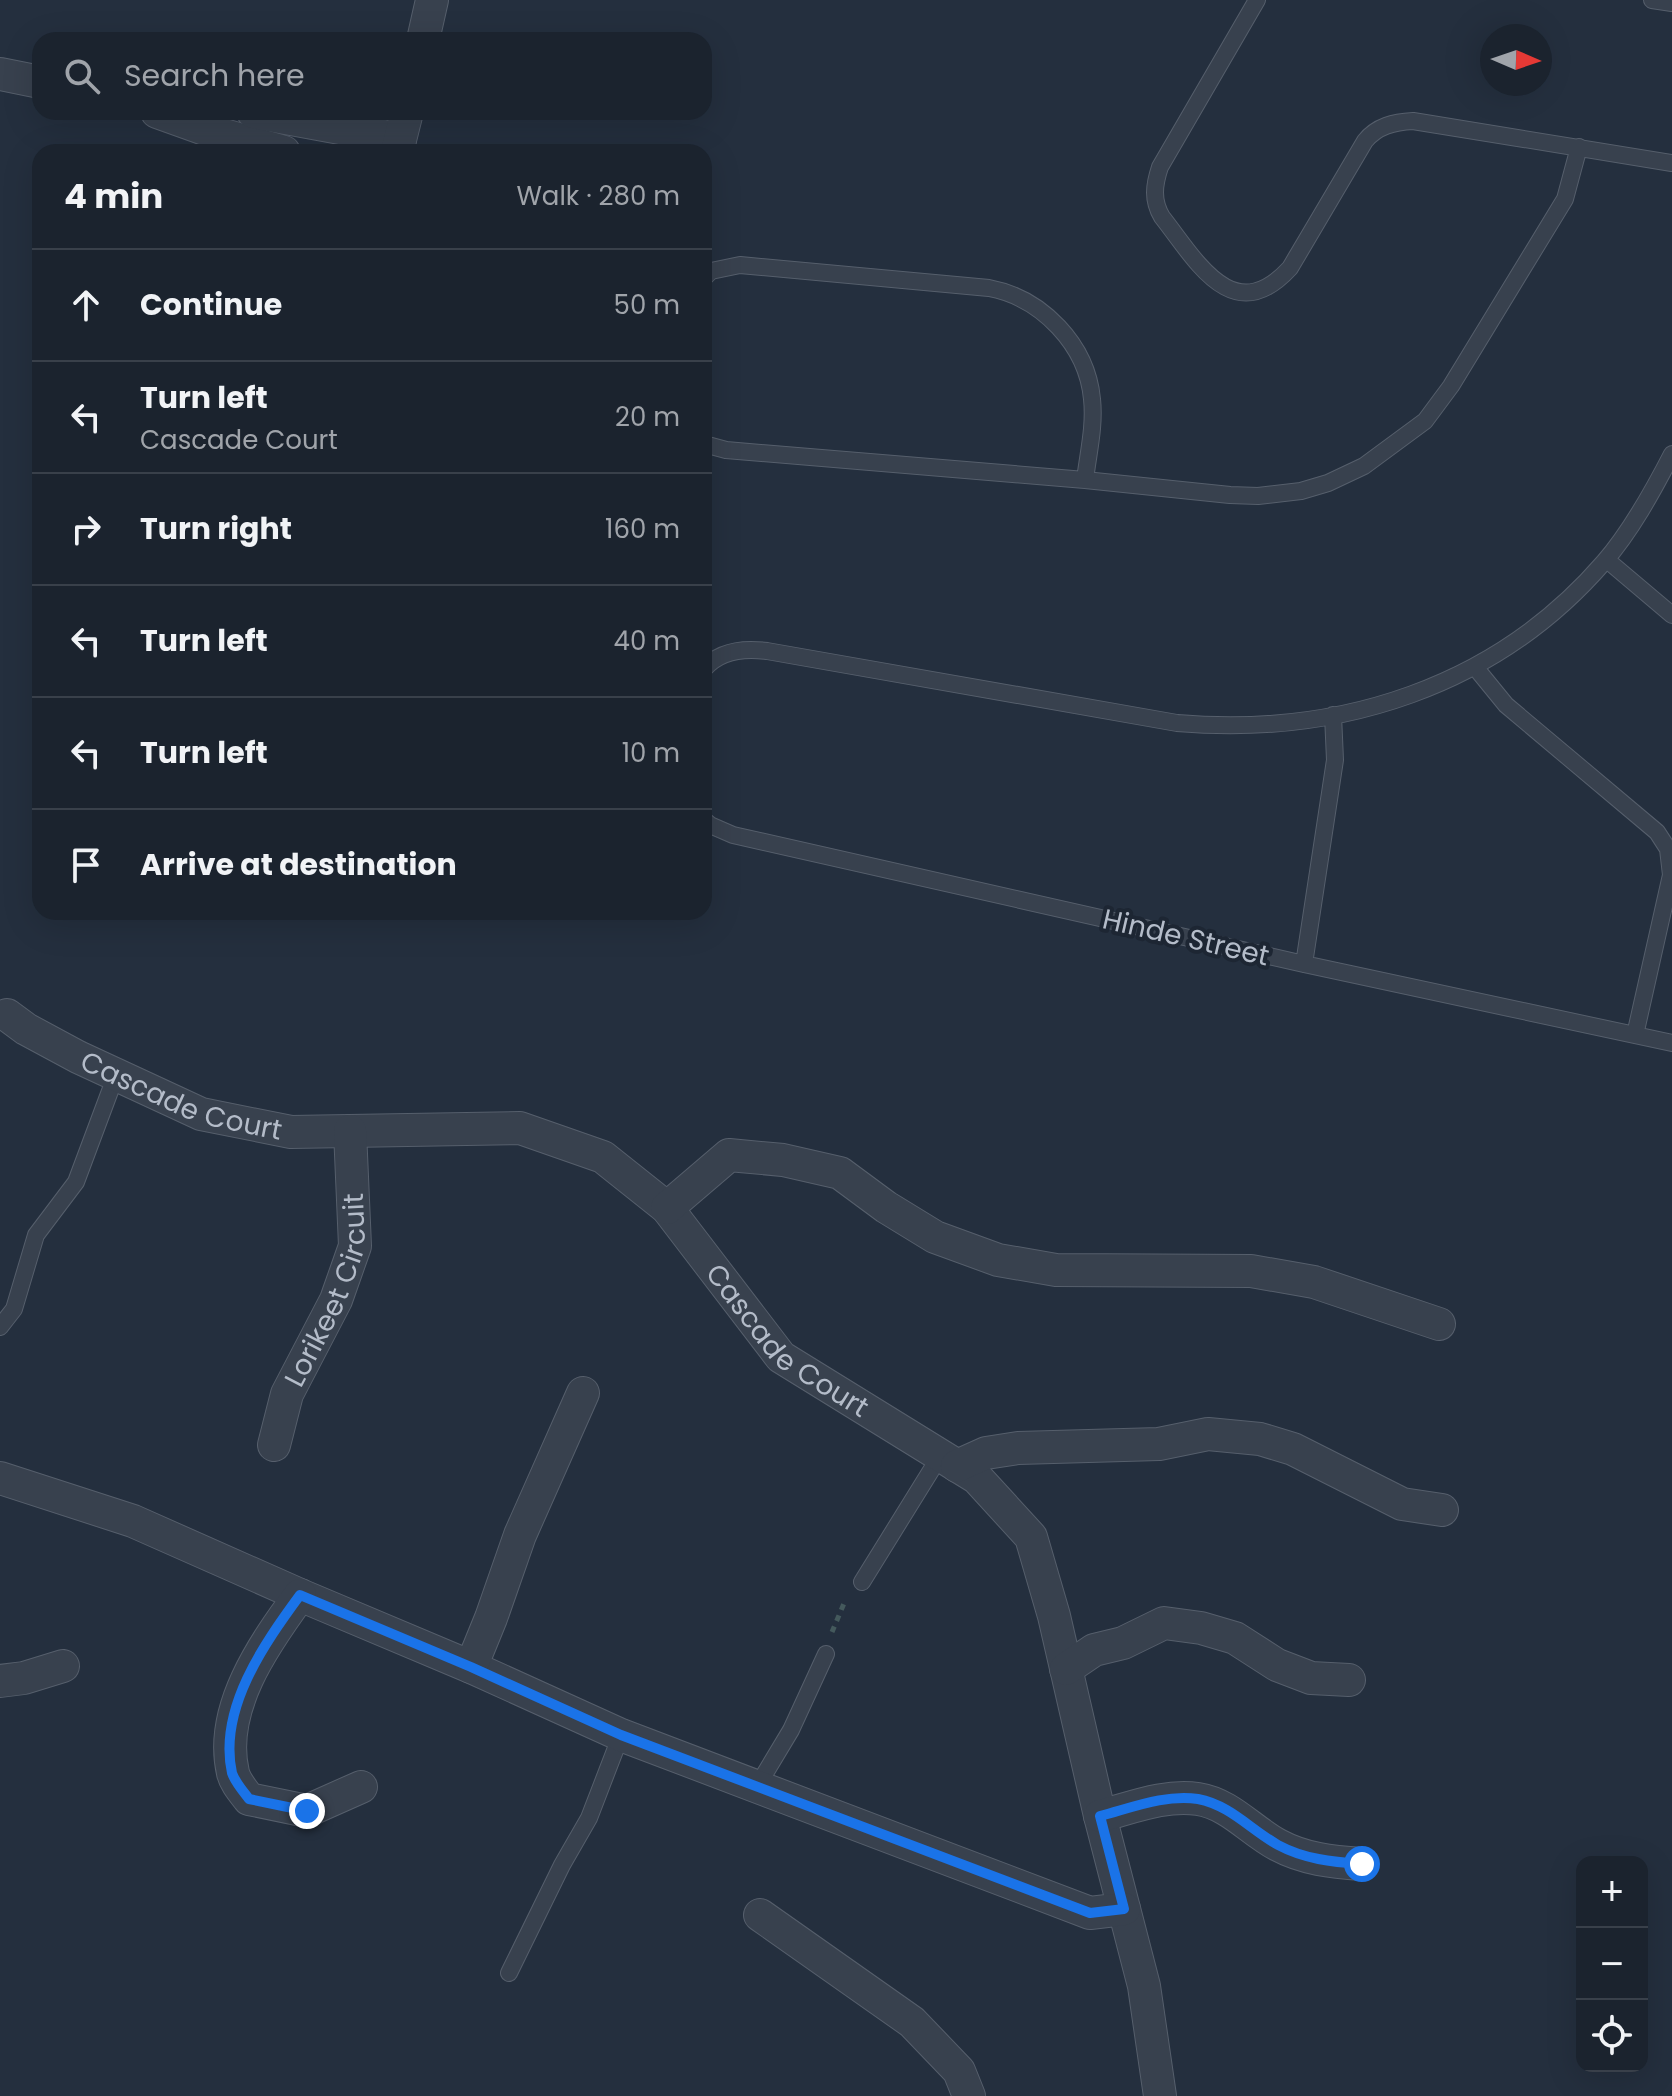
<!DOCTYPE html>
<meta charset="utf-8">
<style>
body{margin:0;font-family:Poppins,sans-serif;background:#242b36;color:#f1f3f6}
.controls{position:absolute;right:24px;bottom:24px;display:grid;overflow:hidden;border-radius:16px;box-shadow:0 8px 32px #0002}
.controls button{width:72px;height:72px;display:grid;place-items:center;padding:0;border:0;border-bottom:2px solid #39404a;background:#1b232e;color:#f1f3f6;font:40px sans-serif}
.compass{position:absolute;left:1480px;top:24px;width:72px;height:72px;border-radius:50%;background:#1b232e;box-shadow:0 8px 32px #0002;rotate:92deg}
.stop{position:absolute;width:24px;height:24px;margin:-18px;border:6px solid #1a73e8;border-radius:50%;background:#fff}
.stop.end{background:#1a73e8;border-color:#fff;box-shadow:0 2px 8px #0008}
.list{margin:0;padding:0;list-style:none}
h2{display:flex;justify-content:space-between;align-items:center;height:104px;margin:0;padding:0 32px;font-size:34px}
h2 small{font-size:26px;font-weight:400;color:#a0a4aa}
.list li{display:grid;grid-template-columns:52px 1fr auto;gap:24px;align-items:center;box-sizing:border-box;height:112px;padding:0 32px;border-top:2px solid #39404a}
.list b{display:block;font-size:30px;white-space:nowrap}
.list p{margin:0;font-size:26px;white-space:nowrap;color:#a0a4aa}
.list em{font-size:26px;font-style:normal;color:#a0a4aa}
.icon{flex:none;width:44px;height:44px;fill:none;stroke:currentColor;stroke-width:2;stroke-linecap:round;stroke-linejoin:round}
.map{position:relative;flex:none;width:1672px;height:2096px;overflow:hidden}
.search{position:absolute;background:#1b232e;box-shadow:0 8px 32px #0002;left:32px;top:32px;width:680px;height:88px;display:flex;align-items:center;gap:20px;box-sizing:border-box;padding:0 28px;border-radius:24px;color:#a0a4aa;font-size:30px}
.panel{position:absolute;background:#1b232e;box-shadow:0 8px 32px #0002;left:32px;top:144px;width:680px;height:776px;border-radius:24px}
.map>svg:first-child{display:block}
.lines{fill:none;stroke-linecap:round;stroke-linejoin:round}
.service-casing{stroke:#565f6c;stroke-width:18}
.minor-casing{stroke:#565f6c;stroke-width:34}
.path{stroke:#44595c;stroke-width:5;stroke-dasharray:6 6;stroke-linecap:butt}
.service{stroke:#38414e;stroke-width:16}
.minor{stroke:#38414e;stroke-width:32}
.route{stroke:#1a73e8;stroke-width:10}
.labels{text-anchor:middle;stroke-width:8;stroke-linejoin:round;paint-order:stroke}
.street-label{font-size:28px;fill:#b4bcc9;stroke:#1d2633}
</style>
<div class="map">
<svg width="1672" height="2096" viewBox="0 0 1672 2096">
<rect width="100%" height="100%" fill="#242f3e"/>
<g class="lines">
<!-- service casing -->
<g class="service-casing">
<path id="service" d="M1257,0L1160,167C1154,185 1152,200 1162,217C1196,260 1233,330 1290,268L1365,141C1377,126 1394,122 1413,121L1672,163
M1652,0L1672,3
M704,278L711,271L740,265L989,288C1042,298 1087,345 1092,399C1095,426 1088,454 1085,480
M704,444L726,450L1085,480L1230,495L1258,496L1301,491L1328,483L1364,466L1425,421L1451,386L1565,199L1579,147
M1607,560L1672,615
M1475,667L1506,705L1657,832L1668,849L1671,875L1635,1035
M704,669C720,650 744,648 767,651L1177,723C1339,737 1496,687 1604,562C1631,531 1653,491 1672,454
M704,820L710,825L733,835L1304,964L1672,1043
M1304,964L1335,760L1333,715
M0,1327L14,1309L36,1235L76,1182L116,1075
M862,1582L940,1456
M758,1785L791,1730L826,1654
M509,1973L562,1865L589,1818L621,1735"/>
</g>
<!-- minor casing -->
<g class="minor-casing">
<g id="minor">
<path d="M423,40L432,0"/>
<path d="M0,74L40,82"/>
<path d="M157,112L210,131L284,152"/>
<path d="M253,112L400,139"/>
<path d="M397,152L407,112"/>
<path id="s1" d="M7,1015L26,1029L78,1057L201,1114L291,1132L520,1128L603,1157L667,1208L781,1357L977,1478L1031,1537L1054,1616L1100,1816L1144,1986L1160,2096"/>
<path d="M667,1208L729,1155L783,1160L840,1173L886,1207L935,1237L998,1260L1056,1270L1251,1271L1314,1282L1439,1324"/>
<path id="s2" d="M274,1445L287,1394L336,1300L355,1246L350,1131"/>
<path d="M957,1466L986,1453L1018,1448L1159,1444L1208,1434L1260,1439L1293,1449L1402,1504L1442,1510"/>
<path d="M0,1478L133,1521L300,1595L471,1667L621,1735L1090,1913L1124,1909"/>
<path d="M300,1595C264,1644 218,1709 233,1773C235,1782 243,1791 249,1799L307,1811L361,1787"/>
<path d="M471,1667L491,1618L520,1535L583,1393"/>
<path d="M1066,1669L1094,1650L1123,1643L1164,1623L1201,1628L1235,1638L1277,1665L1311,1678L1349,1680"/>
<path d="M0,1681L24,1678L63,1666"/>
<path d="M1100,1816C1131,1808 1165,1794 1198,1799C1230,1804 1250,1830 1278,1845C1304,1859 1332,1862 1362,1864"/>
<path d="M760,1915L912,2022L959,2071L969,2096"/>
</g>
</g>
<!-- path -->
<path class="path" d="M832,1632L845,1601"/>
<!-- service -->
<use href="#service" class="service"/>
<!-- minor -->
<use href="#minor" class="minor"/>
</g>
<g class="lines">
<!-- route -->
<path class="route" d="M307,1811L249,1799C243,1791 235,1782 232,1773C218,1709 264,1644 300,1595L471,1667L621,1735L1090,1913L1124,1909L1100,1816C1131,1808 1165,1794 1198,1799C1230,1805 1251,1830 1278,1845C1304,1859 1332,1862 1362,1864"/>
</g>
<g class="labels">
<!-- street labels -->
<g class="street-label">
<text transform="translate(1186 937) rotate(13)" y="10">Hinde Street</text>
<text dy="10" stroke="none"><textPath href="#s1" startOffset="194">Cascade Court</textPath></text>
<text dy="10" stroke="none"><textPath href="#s2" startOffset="166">Lorikeet Circuit</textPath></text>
<text dy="10" stroke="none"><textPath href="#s1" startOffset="890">Cascade Court</textPath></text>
</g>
</g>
</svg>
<div class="controls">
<button>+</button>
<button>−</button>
<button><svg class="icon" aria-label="locate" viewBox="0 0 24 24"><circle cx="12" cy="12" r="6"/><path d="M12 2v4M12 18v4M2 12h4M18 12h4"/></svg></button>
</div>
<svg class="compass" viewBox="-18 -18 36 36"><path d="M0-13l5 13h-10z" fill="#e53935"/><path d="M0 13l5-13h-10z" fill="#a0a4aa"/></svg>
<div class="stop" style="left:1362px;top:1864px"></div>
<div class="stop end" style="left:307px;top:1811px"></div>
<div class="search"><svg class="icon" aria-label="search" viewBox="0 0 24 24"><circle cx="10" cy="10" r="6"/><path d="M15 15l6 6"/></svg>Search here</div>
<section class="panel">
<h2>4 min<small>Walk · 280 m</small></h2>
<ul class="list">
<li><svg class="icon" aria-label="ahead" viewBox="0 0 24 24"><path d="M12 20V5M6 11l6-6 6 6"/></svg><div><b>Continue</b></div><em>50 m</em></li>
<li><svg class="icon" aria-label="left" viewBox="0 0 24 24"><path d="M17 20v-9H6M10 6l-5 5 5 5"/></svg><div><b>Turn left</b><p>Cascade Court</p></div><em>20 m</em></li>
<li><svg class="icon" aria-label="right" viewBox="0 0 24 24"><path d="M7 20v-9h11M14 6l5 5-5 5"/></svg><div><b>Turn right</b></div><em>160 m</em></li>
<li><svg class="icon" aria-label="left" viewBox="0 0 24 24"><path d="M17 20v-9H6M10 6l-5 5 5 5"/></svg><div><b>Turn left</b></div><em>40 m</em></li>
<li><svg class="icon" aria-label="left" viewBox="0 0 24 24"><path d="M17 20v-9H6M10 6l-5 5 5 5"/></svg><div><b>Turn left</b></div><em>10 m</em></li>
<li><svg class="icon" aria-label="arrive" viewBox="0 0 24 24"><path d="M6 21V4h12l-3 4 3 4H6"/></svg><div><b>Arrive at destination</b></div></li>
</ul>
</section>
</div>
